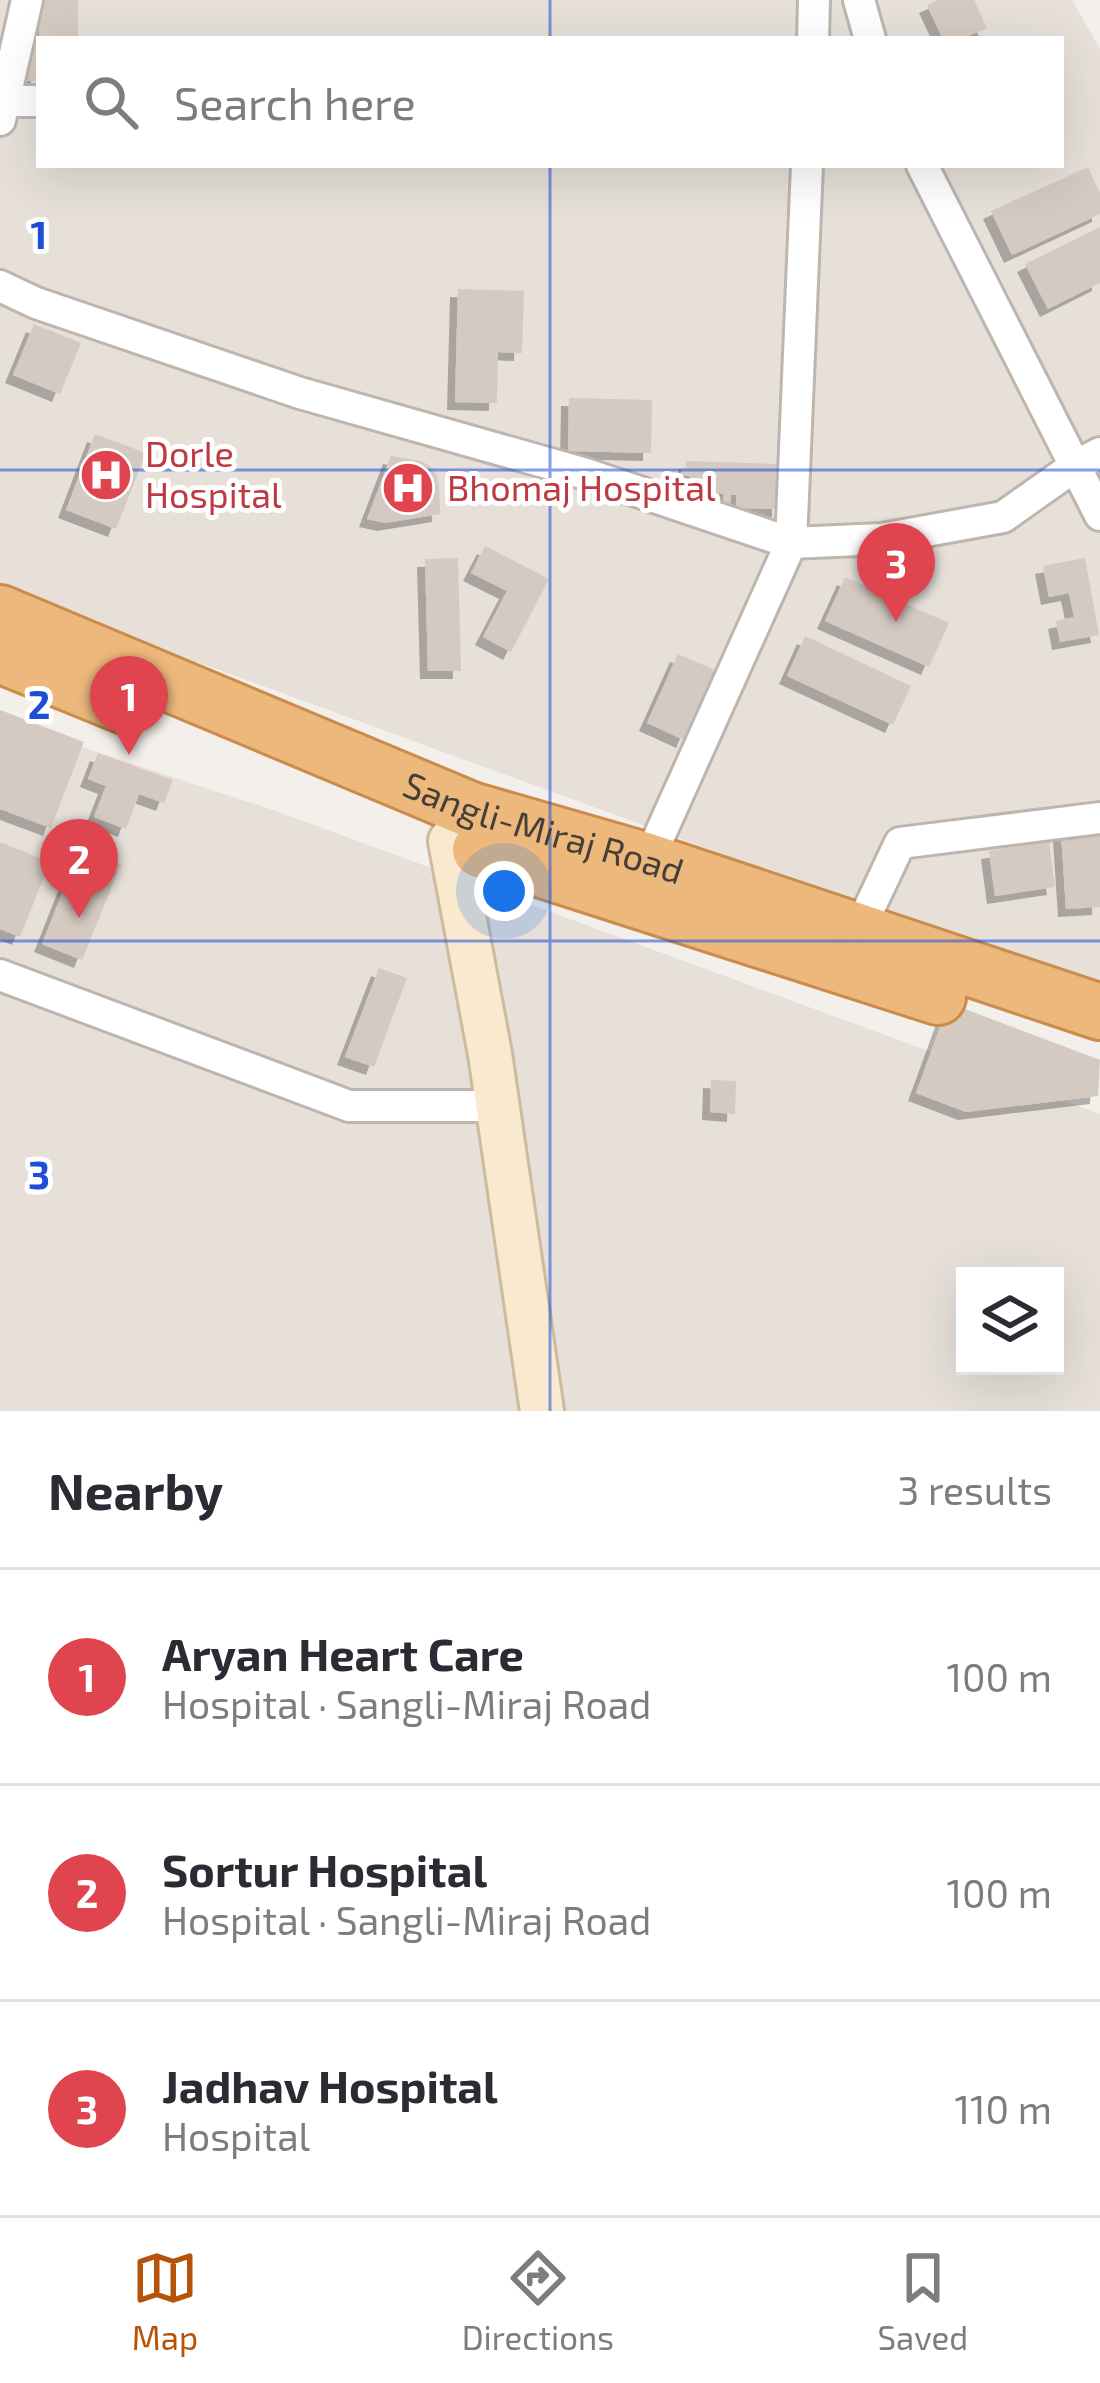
<!DOCTYPE html>
<meta charset="utf-8">
<style>
body{margin:0;font-family:"Exo 2",sans-serif;background:#f2f2f3;color:#2b2b33}
.controls{position:absolute;right:36px;bottom:36px;display:grid;overflow:hidden;border-radius:0px;box-shadow:0 12px 48px #0002}
.controls button{width:108px;height:108px;display:grid;place-items:center;padding:0;border:0;border-bottom:3px solid #e1e1e2;background:#fff;color:#2b2b33;font:60px sans-serif}
.you{position:absolute;left:504px;top:891px;width:42px;height:42px;margin:-30px;border:9px solid #fff;border-radius:50%;background:#1a73e8;box-shadow:0 0 0 18px #1a73e833}
.badge{display:grid;place-items:center;width:78px;height:78px;border-radius:50%;background:#b45309;color:#fff;font-size:39px;font-weight:700}
.pin{position:absolute;translate:-50% -99px;filter:drop-shadow(0 3px 6px #0008)}
.pin::after{content:'';position:absolute;top:63px;width:42px;height:36px;background:inherit;clip-path:polygon(0 0,100% 0,50% 100%)}
.list{margin:0;padding:0;list-style:none}
h2{display:flex;justify-content:space-between;align-items:center;height:156px;margin:0;padding:0 48px;font-size:51px}
h2 small{font-size:39px;font-weight:400;color:#7c7c81}
.list li{display:grid;grid-template-columns:78px 1fr auto;gap:36px;align-items:center;box-sizing:border-box;height:216px;padding:0 48px;border-top:3px solid #e1e1e2}
.list b{display:block;font-size:45px;white-space:nowrap}
.list p{margin:0;font-size:39px;white-space:nowrap;color:#7c7c81}
.list em{font-size:39px;font-style:normal;color:#7c7c81}
.icon{flex:none;width:66px;height:66px;fill:none;stroke:currentColor;stroke-width:2;stroke-linecap:round;stroke-linejoin:round}
.map{position:relative;flex:none;width:1100px;height:1411px;overflow:hidden}
.search{position:absolute;background:#fff;box-shadow:0 12px 48px #0002;left:36px;right:36px;top:36px;height:132px;display:flex;align-items:center;gap:30px;box-sizing:border-box;padding:0 42px;border-radius:0px;color:#7c7c81;font-size:45px}
.sheet{height:804px;background:#fff}
nav{display:flex;justify-content:space-around;align-items:center;box-sizing:border-box;height:168px;border-top:3px solid #e1e1e2;background:#fff;font-size:33px;color:#7c7c81}
nav a{display:grid;justify-items:center;gap:6px}
nav .on{color:#b45309}
.map>svg:first-child{display:block}
.residential{fill:#e6e0d9;fill-rule:evenodd}
.building{fill:#d4cac1;filter:url(#shadow)}
.lines{fill:none;stroke-linecap:round;stroke-linejoin:round}
.street-casing{stroke:#beb6ae;stroke-width:36}
.secondary-casing{stroke:#cdbb9f;stroke-width:48}
.highway-casing{stroke:#cb8b4c;stroke-width:60}
.street{stroke:#fff;stroke-width:30}
.secondary{stroke:#f8e9cf;stroke-width:42}
.highway{stroke:#edb87c;stroke-width:54}
.grid{fill:none;stroke:#1d4ed8;stroke-width:3;stroke-opacity:0.55}
.labels{text-anchor:middle;stroke-width:10;stroke-linejoin:round;paint-order:stroke}
.health-label{font-size:36px;fill:#be3a42;stroke:#fff;text-anchor:start}
.street-label{font-size:36px;fill:#463f39;stroke:#fff}
.grid-label{font-size:39px;text-anchor:middle;font-weight:bold;fill:#1d4ed8;stroke:#fff;stroke-width:10;stroke-linejoin:round;paint-order:stroke}
</style>
<div class="map">
<svg width="1100" height="1411" viewBox="0 0 1100 1411">
<defs>
<filter id="shadow"><feDropShadow dx="-8" dy="8" stdDeviation="0" flood-color="#0004"/></filter>
</defs>
<rect width="100%" height="100%" fill="#f3efea"/>
<!-- residential -->
<path class="residential" d="M0,0H1072L1100,49V992L0,590ZM39,39H1061V165H39Z
M0,720L276,811L1100,1114V1411H0ZM965,1276H1055V1366H965Z"/>
<!-- building -->
<path class="building" d="M39,0H78V39H39Z
M938,0H974L987,28L961,39H943L927,5Z
M25,42L39,43V81H25Z
M1088,167L1100,193V214L1012,255L991,211Z
M1100,227V283L1048,309L1025,264Z
M458,289L524,291L522,353L498,352L497,403L455,402Z
M34,324L81,343L60,394L13,375Z
M569,398L652,400L651,453L568,451Z
M95,434L146,453L116,529L66,510Z
M391,456L421,461L430,466L437,476L439,486L440,514L385,523L367,519Z
M686,461L781,464L780,509L737,508L736,495H731L730,504H723V494L712,493V500L689,487V476H681L682,468H686Z
M485,546L549,579L511,652L483,637L507,591L471,573Z
M458,558L461,671H428L425,559Z
M1085,558L1099,635L1060,642L1056,621L1074,617L1069,593L1049,597L1043,566Z
M845,577L949,623L929,667L825,621Z
M805,636L911,686L893,725L787,676Z
M678,654L715,670L684,740L647,723Z
M0,710L84,742L51,828L0,809Z
M98,753L173,780L164,803L139,794L126,829L94,817L106,786L88,779Z
M1100,830V907L1066,909L1061,832Z
M0,842L50,862L20,937L0,929Z
M1049,842L1055,887L995,896L989,851Z
M80,848L121,864L82,960L42,944Z
M379,968L407,978L374,1067L345,1057Z
M949,1003L1100,1060L1098,1096L966,1112L916,1093Z
M711,1080L736,1081L735,1114L710,1112Z"/>
<g class="lines">
<!-- street casing -->
<g class="street-casing">
<path id="street" d="M859,0L870,39
M813,39L814,0
M4,101H39
M0,120L27,0
M807,165L791,543L882,539L1003,517L1075,466L1100,453
M922,165L1100,515
M0,286L36,303L300,393L586,474L791,543L648,861
M858,932L900,843L1100,818
M0,975L349,1106H497"/>
</g>
<!-- secondary casing -->
<g class="secondary-casing">
<path id="secondary" d="M471,810L450,841L490,1054L542,1411"/>
</g>
<!-- highway casing -->
<g class="highway-casing">
<g id="highway">
<path id="s1" d="M0,613L471,810L648,861L1100,1012"/>
<path d="M0,655L125,706"/>
<path d="M480,850L938,997"/>
</g>
</g>
<!-- street -->
<use href="#street" class="street"/>
<!-- secondary -->
<use href="#secondary" class="secondary"/>
<!-- highway -->
<use href="#highway" class="highway"/>
</g>
<!-- grid -->
<path class="grid" d="M550,0V39M550,165V1411M0,470H1100M0,941H1100"/>
<!-- icons -->
<defs>
<g id="hospital-disc" transform="scale(2.7)"><circle r="9.5" fill="#e0444e" stroke="#fff"/><path d="M-5-5h3v3.5h4V-5h3V5h-3V1.5h-4V5h-3Z" fill="#fff"/></g>
</defs>
<g fill-rule="evenodd">
<use href="#hospital-disc" x="106" y="475"/>
<use href="#hospital-disc" x="408" y="488"/>
</g>
<g class="labels">
<!-- health labels -->
<g class="health-label">
<text x="145" y="467">Dorle<tspan x="145" dy="41">Hospital</tspan></text>
<text x="447" y="501">Bhomaj Hospital</text>
</g>
<!-- street labels -->
<g class="street-label">
<text dy="13" stroke="none"><textPath href="#s1" startOffset="585">Sangli-Miraj Road</textPath></text>
</g>
</g>
<g class="grid-label">
<text x="39" y="249">1</text>
<text x="39" y="719">2</text>
<text x="39" y="1189">3</text>
</g>
</svg>
<div class="controls">
<button><svg class="icon" aria-label="layers" viewBox="0 0 24 24"><path d="M12 4l9 5-9 5-9-5zM3 14l9 5 9-5"/></svg></button>
</div>
<div class="you"></div>
<div class="pin badge" style="left:129px;top:755px;background:#e0444e">1</div>
<div class="pin badge" style="left:79px;top:918px;background:#e0444e">2</div>
<div class="pin badge" style="left:896px;top:622px;background:#e0444e">3</div>
<div class="search"><svg class="icon" aria-label="search" viewBox="0 0 24 24"><circle cx="10" cy="10" r="6"/><path d="M15 15l6 6"/></svg>Search here</div>
</div>
<section class="sheet">
<h2>Nearby<small>3 results</small></h2>
<ul class="list">
<li><span class="badge" style="background:#e0444e">1</span><div><b>Aryan Heart Care</b><p>Hospital · Sangli-Miraj Road</p></div><em>100 m</em></li>
<li><span class="badge" style="background:#e0444e">2</span><div><b>Sortur Hospital</b><p>Hospital · Sangli-Miraj Road</p></div><em>100 m</em></li>
<li><span class="badge" style="background:#e0444e">3</span><div><b>Jadhav Hospital</b><p>Hospital</p></div><em>110 m</em></li>
</ul>
</section>
<nav>
<a class="on"><svg class="icon" aria-label="map" viewBox="0 0 24 24"><path d="M3 6l6-2 6 2 6-2v14l-6 2-6-2-6 2zM9 4v14M15 6v14"/></svg>Map</a>
<a><svg class="icon" aria-label="directions" viewBox="0 0 24 24"><path d="M12 3l9 9-9 9-9-9zM9 14v-3h6M13 9l2 2-2 2"/></svg>Directions</a>
<a><svg class="icon" aria-label="saved" viewBox="0 0 24 24"><path d="M7 4h10v16l-5-4-5 4z"/></svg>Saved</a>
</nav>
